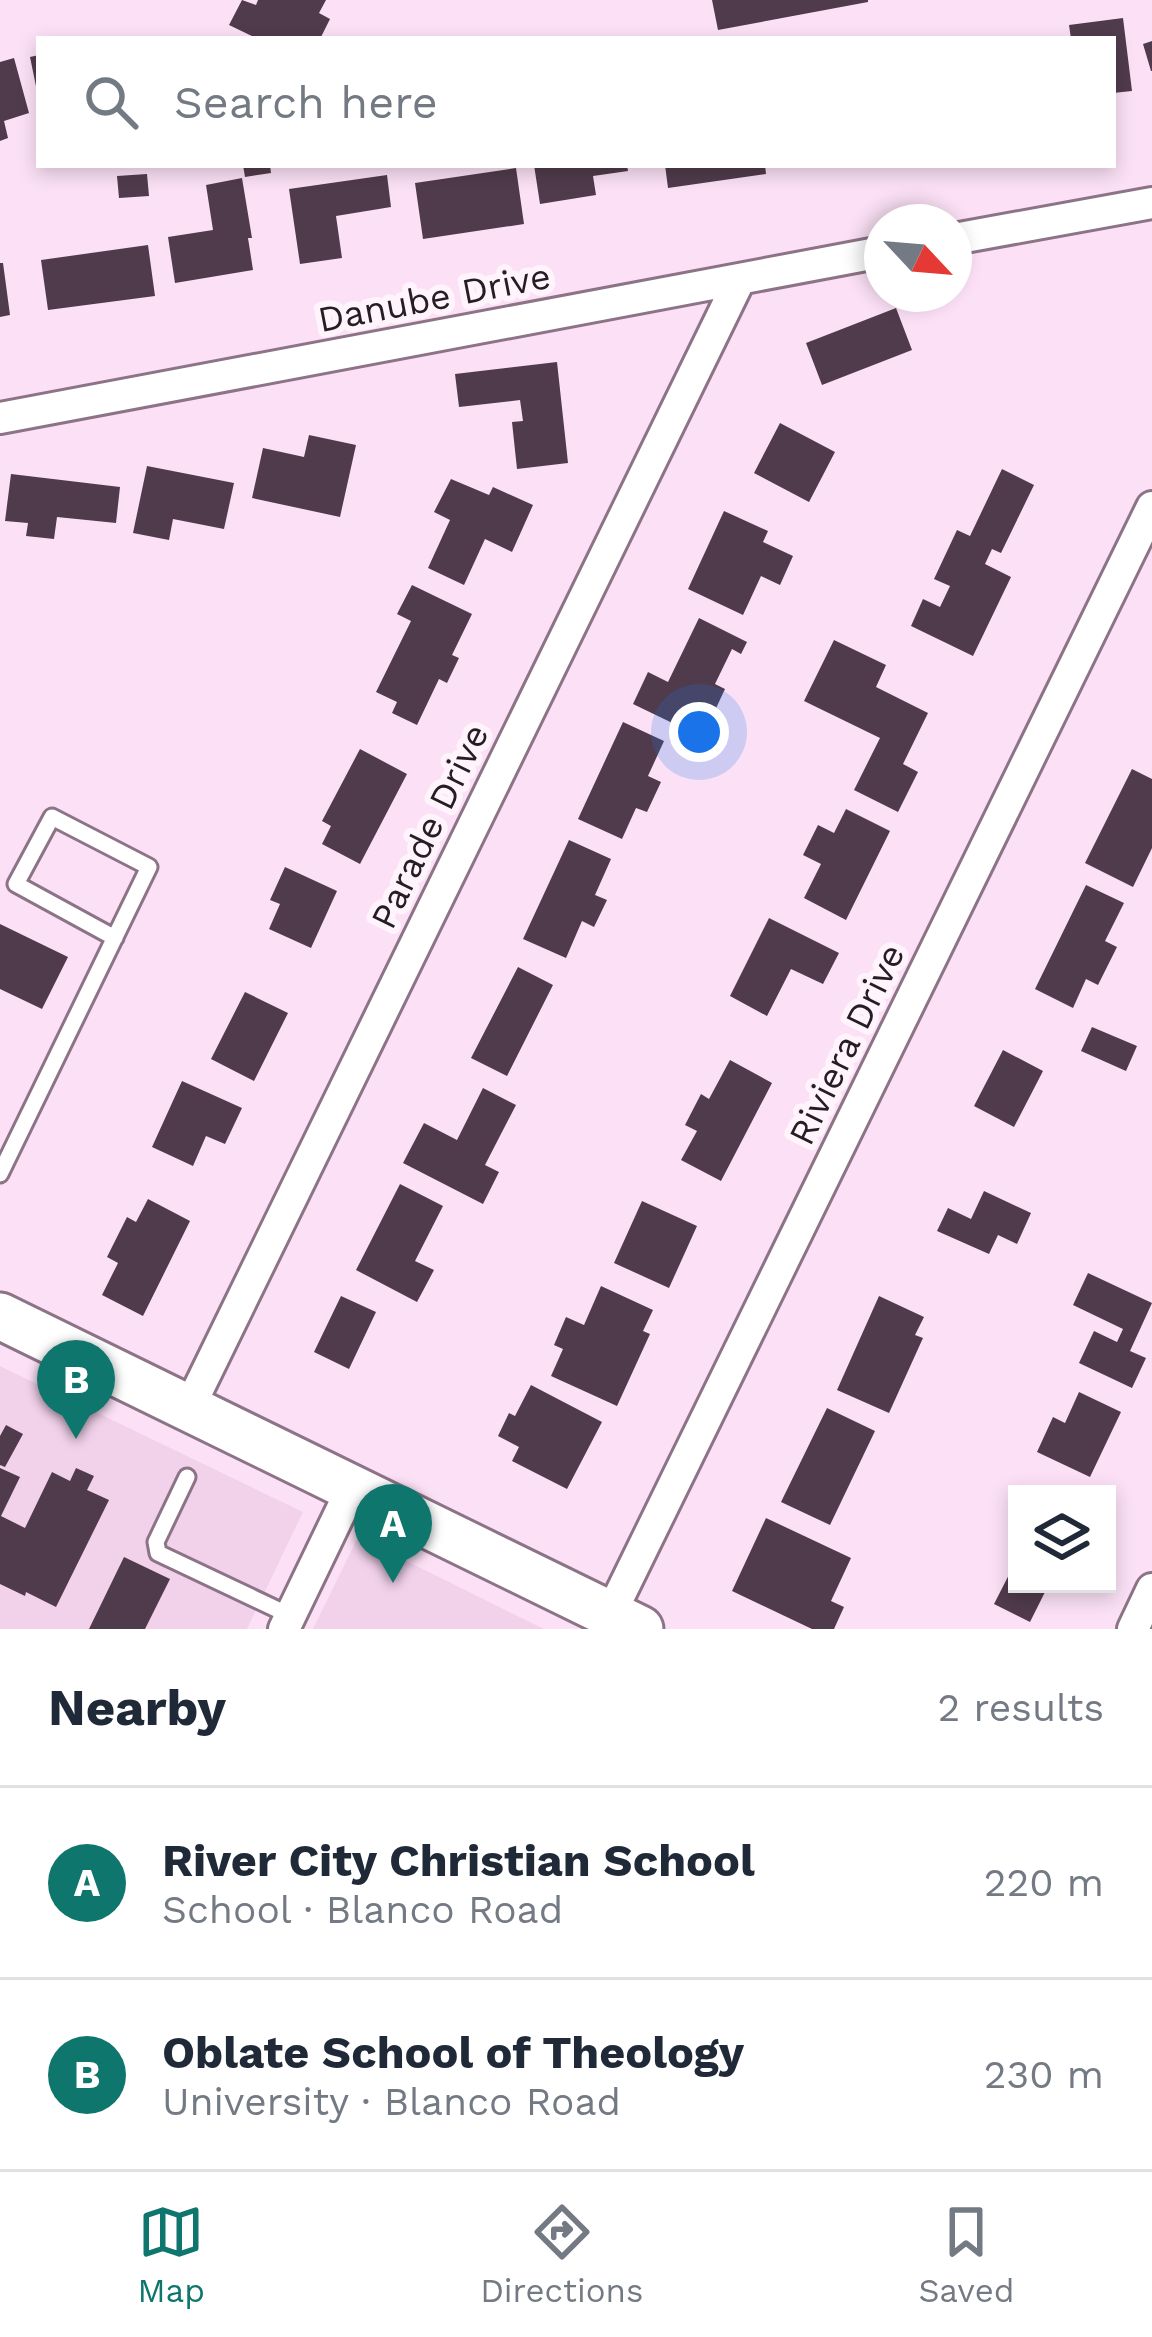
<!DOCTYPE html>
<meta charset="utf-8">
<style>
body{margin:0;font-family:"Work Sans",sans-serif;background:#f2f2f3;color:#1f2937}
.controls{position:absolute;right:36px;bottom:36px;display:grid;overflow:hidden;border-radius:0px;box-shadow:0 6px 18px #0003}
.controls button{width:108px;height:108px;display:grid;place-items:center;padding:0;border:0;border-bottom:3px solid #e0e1e3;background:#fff;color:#1f2937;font:60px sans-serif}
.compass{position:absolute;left:864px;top:204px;width:108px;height:108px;border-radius:50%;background:#fff;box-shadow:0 6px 18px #0003;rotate:116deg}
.you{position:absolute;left:699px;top:732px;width:42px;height:42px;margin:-30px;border:9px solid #fff;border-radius:50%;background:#1a73e8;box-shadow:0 0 0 18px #1a73e833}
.badge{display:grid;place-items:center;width:78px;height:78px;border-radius:50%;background:#0f766e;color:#fff;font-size:39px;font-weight:700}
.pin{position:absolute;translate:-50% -99px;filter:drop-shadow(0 3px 6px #0008)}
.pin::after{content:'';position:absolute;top:63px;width:42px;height:36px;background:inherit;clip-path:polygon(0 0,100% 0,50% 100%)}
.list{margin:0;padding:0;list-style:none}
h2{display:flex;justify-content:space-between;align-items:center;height:156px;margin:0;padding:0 48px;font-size:51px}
h2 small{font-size:39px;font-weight:400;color:#747a83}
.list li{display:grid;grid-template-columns:78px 1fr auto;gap:36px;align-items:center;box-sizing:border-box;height:192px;padding:0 48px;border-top:3px solid #e0e1e3}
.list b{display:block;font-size:45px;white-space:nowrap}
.list p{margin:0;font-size:39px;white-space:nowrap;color:#747a83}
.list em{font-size:39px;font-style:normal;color:#747a83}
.icon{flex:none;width:66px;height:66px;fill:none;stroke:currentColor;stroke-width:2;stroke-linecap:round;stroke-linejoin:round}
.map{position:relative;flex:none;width:1152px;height:1629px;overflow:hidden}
.search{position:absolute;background:#fff;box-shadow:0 6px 18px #0003;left:36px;right:36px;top:36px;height:132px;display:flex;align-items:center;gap:30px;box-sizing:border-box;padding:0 42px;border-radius:0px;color:#747a83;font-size:45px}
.sheet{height:540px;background:#fff}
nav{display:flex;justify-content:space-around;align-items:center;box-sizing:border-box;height:168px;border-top:3px solid #e0e1e3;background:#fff;font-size:33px;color:#747a83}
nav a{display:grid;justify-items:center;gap:6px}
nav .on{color:#0f766e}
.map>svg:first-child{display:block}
.built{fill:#f2d1eb}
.building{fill:#503b4c}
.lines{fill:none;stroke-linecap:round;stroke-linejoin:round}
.lane-casing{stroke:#8c7486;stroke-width:21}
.street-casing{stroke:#8c7486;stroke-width:36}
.secondary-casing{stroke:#8c7486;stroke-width:51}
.lane{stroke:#fff;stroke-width:15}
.street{stroke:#fff;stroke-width:30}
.secondary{stroke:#fff;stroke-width:45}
.labels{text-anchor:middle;stroke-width:12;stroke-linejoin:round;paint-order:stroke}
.street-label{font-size:36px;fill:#261c24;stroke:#fff4fc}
</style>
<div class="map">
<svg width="1152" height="1629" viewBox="0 0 1152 1629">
<rect width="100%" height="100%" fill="#fce1f6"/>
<!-- built -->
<path class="built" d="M0,1366L303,1512L247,1629H0Z
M358,1537L544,1629H313Z"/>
<!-- building -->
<path class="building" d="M242,0L256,5L258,0H326L319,13L330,19L320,39H258L229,25Z
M712,0H868V2L718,30Z
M1123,18L1132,91L1113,93V39H1071L1069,25Z
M1152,41V71H1151L1143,44Z
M39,55V90L37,91L30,57Z
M14,58L29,113L4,121L8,138L0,141V62Z
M243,165H270L271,173L245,177Z
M534,165H627L628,171L593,176L596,195L540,204Z
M665,165H765L766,174L668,188Z
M516,168L524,224L423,239L415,183Z
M147,174L149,196L119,198L117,176Z
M387,175L391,207L336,216L342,258L300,264L289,189Z
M242,178L252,238H248L253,270L175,283L168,237L213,230L206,185Z
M148,245L155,296L48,310L41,260Z
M0,263H3L10,315L0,317Z
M896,308L912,350L822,385L806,343Z
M557,362L568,463L517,469L512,422L523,421L520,400L459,407L455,374Z
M780,423L835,452L809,502L754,473Z
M309,435L356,445L340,517L252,498L263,448L304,457Z
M147,466L234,483L224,529L173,519L169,540L133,533Z
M1002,469L1034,485L1001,553L992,549L985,564L1011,577L973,656L911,626L923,599L940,607L950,586L934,579L957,530L970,536Z
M11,474L120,487L116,523L57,517L54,539L26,536L28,523L5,521Z
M451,479L489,495L493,487L533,505L512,552L485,539L464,585L428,568L450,520L434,512Z
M724,511L768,531L763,542L793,556L780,585L761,576L743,615L688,589Z
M412,585L472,614L452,655L459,658L447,683L439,679L417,725L392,713L397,702L376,692L411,621L397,614Z
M699,618L747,642L741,654L732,649L715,684L725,689L710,721L699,715L691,732L633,704L648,672L668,682Z
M834,640L886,665L876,687L928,713L903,764L918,772L898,812L854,790L880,738L804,701Z
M623,722L664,741L648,776L661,782L647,812L636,808L622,839L578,819Z
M360,749L407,774L360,864L322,844L331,826L322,821Z
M1132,769L1152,779V848L1133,887L1085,863Z
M846,809L890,831L846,920L804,898L821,864L803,855L818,825L834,833Z
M569,840L611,859L595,895L607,900L594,927L582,921L566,958L523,939Z
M285,867L337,891L311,948L269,929L280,904L270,900Z
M1086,885L1124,903L1105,941L1117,947L1098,985L1086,979L1073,1008L1035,989Z
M769,918L839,953L823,984L791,969L767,1016L730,996Z
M0,924L68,957L42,1009L0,989Z
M518,967L553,985L507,1076L471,1058Z
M245,992L288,1013L254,1081L211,1059Z
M1092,1027L1137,1046L1126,1071L1081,1051Z
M1003,1050L1043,1071L1014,1127L974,1106Z
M730,1060L772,1083L721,1181L681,1160L697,1131L685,1125L701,1094L709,1099Z
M182,1081L242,1108L225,1144L206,1136L193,1166L152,1147Z
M483,1088L516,1105L485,1165L499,1172L483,1204L403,1163L424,1123L457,1140Z
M400,1184L443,1206L415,1261L434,1270L417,1302L356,1270Z
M984,1191L1031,1213L1017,1244L998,1235L989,1254L937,1231L948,1208L971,1219Z
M148,1199L190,1221L143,1316L102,1295L118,1263L107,1257L127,1217L136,1222Z
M642,1201L697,1226L669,1288L614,1263Z
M1088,1273L1152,1303L1130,1351L1146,1358L1132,1388L1079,1363L1094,1331L1117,1342L1123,1329L1073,1305Z
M601,1286L653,1310L643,1331L650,1334L617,1406L551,1376L563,1349L554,1345L566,1317L584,1325Z
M341,1296L376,1312L349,1369L314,1352Z
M879,1296L924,1317L915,1335L923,1338L889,1413L837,1390Z
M531,1385L602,1422L567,1489L512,1461L519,1447L498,1436L509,1413L515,1416Z
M1079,1392L1121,1412L1090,1477L1037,1452L1053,1417L1065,1423Z
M827,1408L875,1431L830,1525L781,1502Z
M6,1425L23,1434L5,1467L0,1465V1436Z
M0,1468L20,1477L1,1516L25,1528L52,1472L70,1481L76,1468L94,1476L87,1490L109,1500L56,1607L26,1592L25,1596L0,1584Z
M766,1518L851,1558L831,1601L844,1607L834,1629H812L732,1591Z
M124,1557L170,1579L145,1629H89Z
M1017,1559V1584H1049L1030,1622L994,1604Z"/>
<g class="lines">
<!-- lane casing -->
<g class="lane-casing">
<path id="lane" d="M0,1174L149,867L52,817L16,884L115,938
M187,1477L156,1542L158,1553L291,1616"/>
</g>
<!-- street casing -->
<g class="street-casing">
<path id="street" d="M954,239L1152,203
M0,418L882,252
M189,1408L740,279
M610,1615L1152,507
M284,1629L352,1488
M1133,1629L1152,1589"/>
</g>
<!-- secondary casing -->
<g class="secondary-casing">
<path id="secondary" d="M0,1316L640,1629"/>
</g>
<!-- lane -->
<use href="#lane" class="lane"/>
<!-- street -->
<use href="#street" class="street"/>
<!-- secondary -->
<use href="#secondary" class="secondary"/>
</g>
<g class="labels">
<!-- street labels -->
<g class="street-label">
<text transform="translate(434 297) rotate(-11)" y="13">Danube Drive</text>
<text transform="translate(429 826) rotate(-64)" y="13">Parade Drive</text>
<text transform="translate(846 1044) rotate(-64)" y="13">Riviera Drive</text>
</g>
</g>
</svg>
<div class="controls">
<button><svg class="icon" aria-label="layers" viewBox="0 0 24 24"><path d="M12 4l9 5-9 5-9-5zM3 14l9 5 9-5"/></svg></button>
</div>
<svg class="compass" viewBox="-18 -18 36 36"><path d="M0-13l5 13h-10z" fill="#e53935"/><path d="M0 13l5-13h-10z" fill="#747a83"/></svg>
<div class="you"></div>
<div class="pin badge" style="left:393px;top:1583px">A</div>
<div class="pin badge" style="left:76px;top:1439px">B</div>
<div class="search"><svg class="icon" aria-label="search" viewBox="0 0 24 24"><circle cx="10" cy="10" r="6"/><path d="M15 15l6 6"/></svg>Search here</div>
</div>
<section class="sheet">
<h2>Nearby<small>2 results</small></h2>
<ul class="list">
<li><span class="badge">A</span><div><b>River City Christian School</b><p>School · Blanco Road</p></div><em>220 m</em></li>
<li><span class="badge">B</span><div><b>Oblate School of Theology</b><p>University · Blanco Road</p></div><em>230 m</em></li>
</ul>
</section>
<nav>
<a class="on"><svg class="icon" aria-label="map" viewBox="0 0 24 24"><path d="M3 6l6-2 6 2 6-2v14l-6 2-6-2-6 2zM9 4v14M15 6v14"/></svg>Map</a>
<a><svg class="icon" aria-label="directions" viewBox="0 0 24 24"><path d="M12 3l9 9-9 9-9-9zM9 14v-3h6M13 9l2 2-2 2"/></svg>Directions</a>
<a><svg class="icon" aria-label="saved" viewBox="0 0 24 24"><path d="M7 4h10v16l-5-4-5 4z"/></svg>Saved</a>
</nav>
